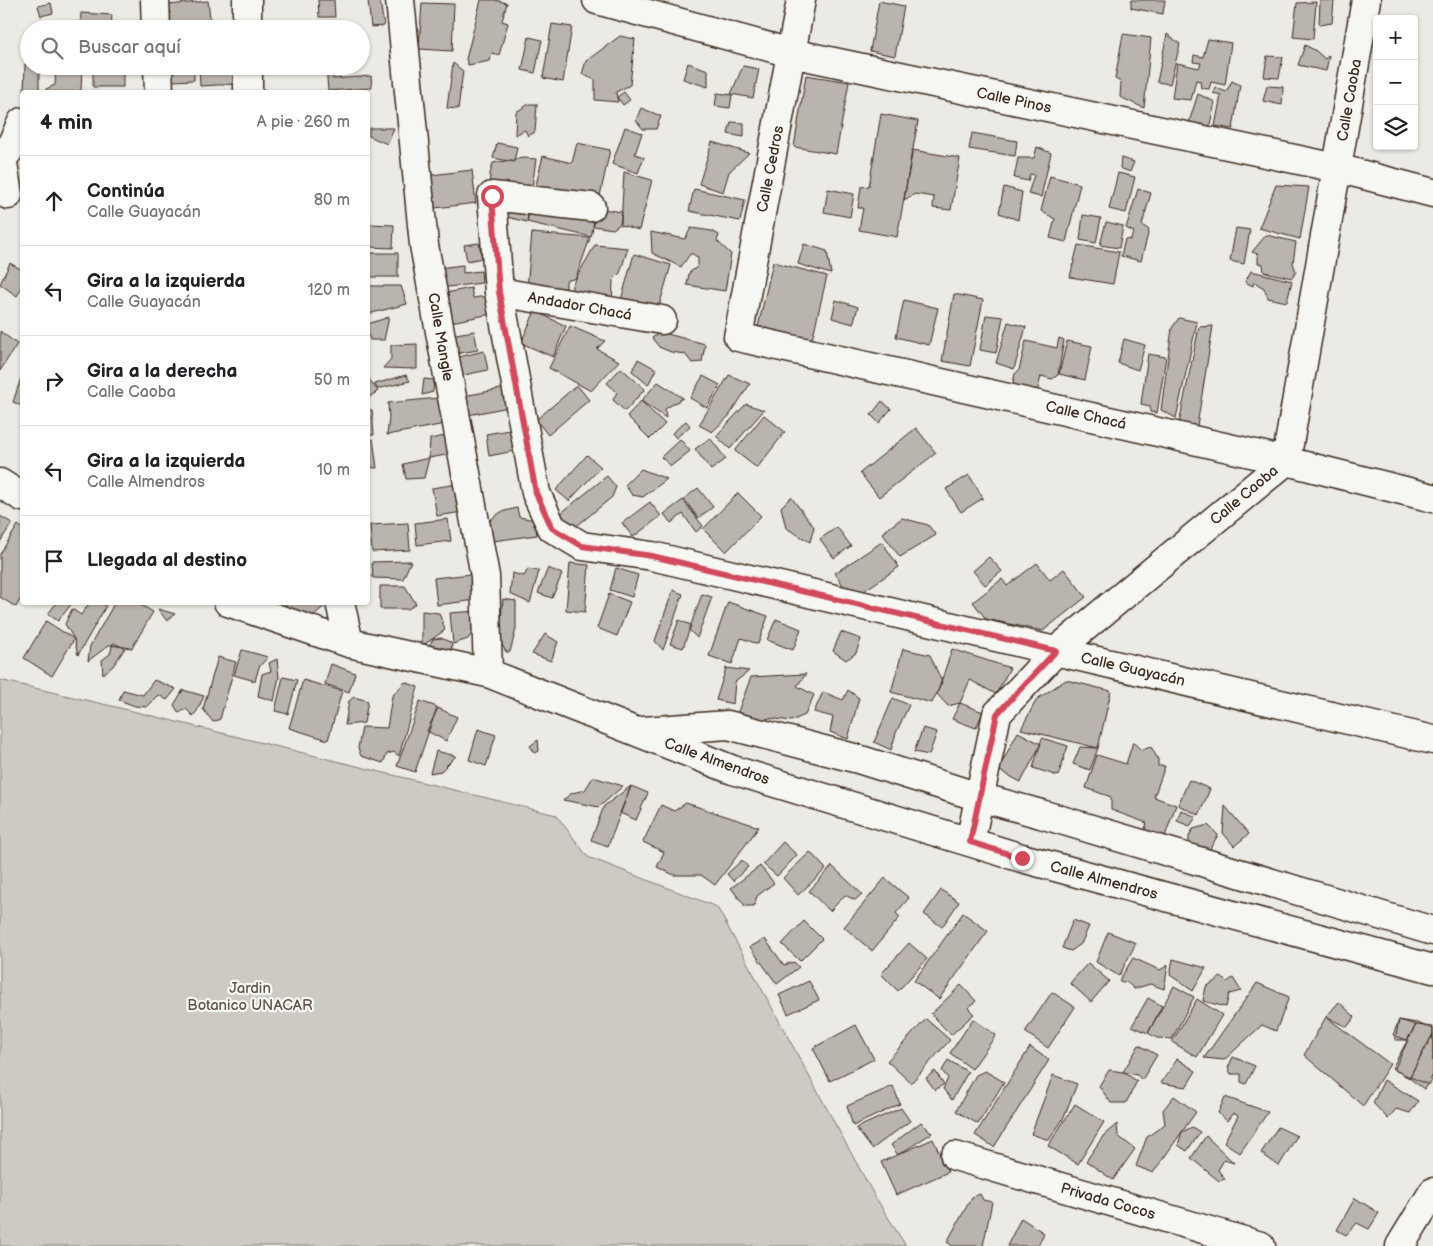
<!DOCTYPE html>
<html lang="es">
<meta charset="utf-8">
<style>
body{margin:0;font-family:"Balsamiq Sans",sans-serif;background:#f6f6f6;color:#202124}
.controls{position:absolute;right:15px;top:15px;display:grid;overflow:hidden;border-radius:5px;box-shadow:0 1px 4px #0004}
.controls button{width:45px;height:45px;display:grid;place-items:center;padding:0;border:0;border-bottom:1px solid #e0e0e0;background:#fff;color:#202124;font:25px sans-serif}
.stop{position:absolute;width:15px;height:15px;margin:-11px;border:4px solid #d1495b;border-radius:50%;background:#fff}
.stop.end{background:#d1495b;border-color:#fff;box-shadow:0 1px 5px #0008}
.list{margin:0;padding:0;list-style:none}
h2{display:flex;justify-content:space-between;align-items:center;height:65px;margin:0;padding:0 20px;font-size:21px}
h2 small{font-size:16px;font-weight:400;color:#757577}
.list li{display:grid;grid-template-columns:32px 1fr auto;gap:15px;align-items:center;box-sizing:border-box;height:90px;padding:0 20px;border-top:1px solid #e0e0e0}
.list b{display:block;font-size:19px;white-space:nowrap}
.list p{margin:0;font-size:16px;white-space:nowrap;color:#757577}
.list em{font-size:16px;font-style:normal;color:#757577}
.icon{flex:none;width:28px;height:28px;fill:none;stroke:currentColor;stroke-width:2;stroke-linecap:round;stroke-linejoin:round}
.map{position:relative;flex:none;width:1433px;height:1246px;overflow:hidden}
.search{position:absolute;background:#fff;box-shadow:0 1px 4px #0004;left:20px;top:20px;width:350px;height:55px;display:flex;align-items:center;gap:12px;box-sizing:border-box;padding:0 18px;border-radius:28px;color:#757577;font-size:19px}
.panel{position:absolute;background:#fff;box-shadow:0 1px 4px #0004;left:20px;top:90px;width:350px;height:515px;border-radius:5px}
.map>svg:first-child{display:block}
.green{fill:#cdcac4;stroke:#847a71}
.building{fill:#bab4ae;stroke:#3b2a1e}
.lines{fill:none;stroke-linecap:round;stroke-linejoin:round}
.minor-casing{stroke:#3b2a1e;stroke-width:31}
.minor{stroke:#f6f6f2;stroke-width:28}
.route{stroke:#d1495b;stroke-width:6}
.labels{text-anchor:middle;stroke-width:4.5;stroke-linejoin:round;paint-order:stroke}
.street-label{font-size:15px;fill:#3b2a1e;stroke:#f6f6f2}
.park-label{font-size:15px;fill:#605248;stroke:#f6f6f2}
</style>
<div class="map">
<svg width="1433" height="1246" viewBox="0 0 1433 1246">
<rect width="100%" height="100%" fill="#ebeae5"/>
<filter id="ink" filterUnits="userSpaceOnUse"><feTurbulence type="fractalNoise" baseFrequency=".02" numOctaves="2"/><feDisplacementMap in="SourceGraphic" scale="10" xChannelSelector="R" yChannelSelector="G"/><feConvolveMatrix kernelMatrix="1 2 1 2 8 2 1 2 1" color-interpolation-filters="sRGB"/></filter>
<g filter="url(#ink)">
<!-- green -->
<path class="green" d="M0,680L124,709L556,815L588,857L717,907L874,1195L906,1246H0Z"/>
<!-- building -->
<path class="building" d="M318,0H334L335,17H319Z
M368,0L380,1L384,26L371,27Z
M481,0H495L507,3L502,21L508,23L499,55L492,53L490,61L468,65L466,59Z
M1131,0H1165L1163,14L1131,8Z
M1320,0L1334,1L1332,23L1319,25Z
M208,1L211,26L171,29L168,5Z
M879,1L904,6L895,56L870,51Z
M1316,2L1313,39L1293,37L1297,3Z
M51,3L53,13L41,16L38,6Z
M422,3L454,4L452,51L419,49Z
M81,13L112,15L111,29H80Z
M552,24L572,27L563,82L543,78Z
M1123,34L1151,38L1144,108L1120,97L1121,82L1115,79Z
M1167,34L1180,44L1170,84L1157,82Z
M620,36L635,39L630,85L616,92L618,102L595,100V80L582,74L586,61Z
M529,37L542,40L535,73L522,70Z
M1208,39L1231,43L1225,85L1211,82L1209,89L1201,88L1200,81L1196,80L1191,100L1172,98L1177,63L1199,68L1201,63L1193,62L1194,55L1203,57Z
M1305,45L1316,51L1325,59L1329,55L1326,71L1298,65Z
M1267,56L1283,57L1279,78L1264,77Z
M453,63L463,71L458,109L447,108Z
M688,63L708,70V87L683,79Z
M25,64H29V66H39V92H24Z
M56,66H82L81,92H46V89L55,85Z
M199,66H235V84L200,86Z
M326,66H332L333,79L371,76L372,88L328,91Z
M743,66L759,69L753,98L731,94Z
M194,67V80L173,81L172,68Z
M93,71L123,72V87H93Z
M806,75L849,82L836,154L794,147Z
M1232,81L1240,85L1233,129L1215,126L1221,95L1213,93L1215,87L1226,92Z
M1267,86L1283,87L1282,105L1263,101Z
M624,92L630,100L623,105L617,97Z
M717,93L732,95L730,108L715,106Z
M1198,94L1215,102L1209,129L1189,122Z
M529,104H537L535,132L528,136L525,130L515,135L516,112Z
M641,108L661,116L656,129H643L636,120Z
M881,114L918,121L897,237L859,230L863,208H858L861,187L869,186Z
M731,122L744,123V137L728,134Z
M625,127L642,133L635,154L644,157L638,173L612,164Z
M369,128H394L387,144L369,136Z
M972,133L1017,141L1015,156L969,149Z
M712,142L749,153L729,172L723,192L699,184Z
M497,143L517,147L514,162L493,158Z
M577,143L610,150L591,237L527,222L543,156L572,163Z
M1037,147L1051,153L1041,197L1028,194L1034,175L1030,174L1028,181L1014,178L1018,158H1034Z
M912,150L960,158L951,210L933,208L934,197L915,194L904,200Z
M523,158L536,159L527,222L511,218L488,217L490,174L493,163Z
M1121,158L1134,162L1130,172L1120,168Z
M472,170L476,203L427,209L423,176Z
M624,172L652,180L639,230L621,225Z
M1118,173L1135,177L1126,213L1109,209Z
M1050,176L1080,184L1066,242L1050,238L1055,219L1041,211Z
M1276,185L1309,187L1300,239L1259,228Z
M1004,187L1022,192L1018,220L999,213Z
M694,189L745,200L740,221L689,211Z
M828,189L854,194L850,217L824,212Z
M1138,189L1151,193L1142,225L1149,230L1141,261L1121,256L1125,239L1130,240L1134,232L1126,228Z
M597,208L622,212L620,224L613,229L593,226Z
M1083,215L1101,218L1096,243L1080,240Z
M1106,222L1123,226L1119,248L1100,245Z
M368,224L394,225L393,248L368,247Z
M691,228L712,231L719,235L717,241L731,254L725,291L687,285L689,273L698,266V258L693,254H690L681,267L652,253L651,232L685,239Z
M1236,228L1250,230L1244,264L1230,261Z
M532,233L590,238L576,278L566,281V296L527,288Z
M1266,235L1296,242L1293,263L1296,272L1292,278L1264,272L1263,264L1258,263V254L1252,252Z
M479,243L482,258L467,261L464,245Z
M804,244L827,251L831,274L798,264Z
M595,245L628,248L620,273L613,280L612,306L571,298L572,285Z
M1078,245L1119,252L1113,284L1070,277Z
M368,253H398V277H368Z
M634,254L671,265L658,310L621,300Z
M773,262L827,276L811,344L757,331Z
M10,263L22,270V287L17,296L0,284Z
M463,265V273L481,271L482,283L440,288L438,268Z
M1251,271L1292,281L1287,302L1268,298L1264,288L1254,282L1253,286L1245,282Z
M368,286H401L407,304L368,314Z
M471,288L473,298L487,296L491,314L446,323L441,294Z
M954,294L983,300L970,366L942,361Z
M836,300L858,307L853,324L832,318Z
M904,300L938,308L929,345L896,337Z
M535,311L566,326L553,357L521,343Z
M986,315L1003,317L996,353L980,350Z
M389,317L384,340H370L368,333V324Z
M1179,318L1197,322L1176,418L1161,410L1172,328Z
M1008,322L1026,327L1014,369L996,363Z
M570,326L605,341L597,349L619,361L591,391L549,368Z
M1213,326L1196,432L1178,428L1199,327Z
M0,331L17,344L0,371Z
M474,331L478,350L454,354L450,335Z
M660,332L705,344L702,362L692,363L685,354L671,352L659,347L652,338Z
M1059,338L1064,340L1058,375L1052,379L1041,376L1036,396L1011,391L1015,374L1019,370L1026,341L1057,348Z
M1124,339L1145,345L1138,370L1118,363Z
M1067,341L1092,346L1085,380L1059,374Z
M417,344V369L383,368L391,359V345Z
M484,351L488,370L459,376L455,358Z
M1148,354L1166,357L1157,413L1150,412V406L1141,404Z
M638,359L656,369L648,385L632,371Z
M621,368L645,389L625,411L613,400L617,392L607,383Z
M22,375V406L13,402Z
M406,375L410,381L377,389L375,384Z
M729,375L750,384L729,416L712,432L699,425Z
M703,376L720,385L707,408L690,398Z
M368,378L378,391L368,398Z
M424,379L434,380L433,392L422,395Z
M658,382L683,398L665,409L666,418L641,401Z
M577,385L589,400L548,435L536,420Z
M506,388L509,407L468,415L464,396Z
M438,398L445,424L387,435L389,418L388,403Z
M641,401L665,424L650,439L627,416Z
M882,401L891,409L879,423L871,415Z
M746,404L764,410L730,449L716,436Z
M368,410H372L374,435H368Z
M764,415L785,432L757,468L735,451Z
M686,421L690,426L676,438L672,433Z
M916,428L936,453L879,497L860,473Z
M515,429L519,450L489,456L486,434Z
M450,435L452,454L429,458L430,439Z
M710,438L726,459L711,470L695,449Z
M373,439L377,468L368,467V440Z
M680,439L690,451L671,466L661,457Z
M587,455L601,467L569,501L556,490Z
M429,458L424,478L406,479L403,464Z
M641,469L667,479L643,497L632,495L625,485Z
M969,475L983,498L961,512L946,489Z
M607,476L616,487L612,497L572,530L560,514Z
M464,483L469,511L437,516L432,488Z
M698,488L713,507L698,518L684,499Z
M738,493L761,516L726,552L703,529Z
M791,497L814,527L810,542L786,528L781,507Z
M683,500L703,526L696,532L683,514L671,523L664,514Z
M650,502L661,516L633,537L622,523Z
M517,508L519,517L535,520L537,535L493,541L490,520L501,512Z
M0,516L12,523L0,542Z
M902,518L928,525L936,535L900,557L882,533Z
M448,519L451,541L417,545L415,523Z
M408,523L410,550L372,552L370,525Z
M18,525L22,528V596L16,607L0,597V554Z
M837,527L851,546L834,558L820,539Z
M882,542L899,567L852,599L835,573Z
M989,557L1002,571L985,585L973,571Z
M411,561L403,579L373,578L372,562Z
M570,563L589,565L585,612L566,610Z
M1037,563L1050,580L1064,569L1086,597L1043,631L986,619L973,602L1002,579L1007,586Z
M548,568L562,574L552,598L538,593Z
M616,568L638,575L632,597L610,590Z
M528,569L539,571L530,603L510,594L512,573L524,576Z
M472,574L476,600L437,605L434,578Z
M380,586H405L416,604L408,609H380Z
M673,590L683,594L663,650L655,641Z
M609,594L630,602L617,636L597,628Z
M702,594L712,597L697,638L689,630Z
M503,599L516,601V629L510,652H506L499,639Z
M57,602H73L58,621L48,614Z
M90,602H100L106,606L78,655L74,639L65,624L72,609L81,615Z
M115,602H136L153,612L132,648L109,645L88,661L90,646Z
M287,602H327V604L308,620L284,607Z
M728,602L768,616L758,644L741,638L732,664L709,656Z
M158,609L175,614L167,621Z
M422,611L439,613L445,630L422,646Z
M478,611L479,623L468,639L453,644L450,613Z
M776,619L801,629L793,650L767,640Z
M679,620L691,625L683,648L670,644Z
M46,621L74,639L52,676L24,658Z
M841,632L861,639L856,653L846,660L833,651Z
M545,634L558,642L551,661L532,654Z
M441,638L450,642L452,645L451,649L445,652L429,646L433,639Z
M113,643L125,648L113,666L103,674L102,660L110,654Z
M903,649L930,655L942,682L932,703L891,692Z
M952,649L1010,668L996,694L970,680L960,703L948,706L937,694Z
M242,650L268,657L259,667L255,681L234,675Z
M218,657L236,662L220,719L213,722L203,709Z
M277,659L279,677L274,701L258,696L262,674L271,671L269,663Z
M331,664L355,673L349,692L325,684Z
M726,668L749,671L735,682L733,704L716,700Z
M806,674L797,686L814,695L805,715L791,721L769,718L760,722L737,714L751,677Z
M283,677L297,680L288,714L275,711Z
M154,680L176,689L167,700L159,695L147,707L135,706L119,700L123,690L143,695Z
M303,680L342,691L328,740L289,728Z
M1066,680L1111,691L1098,748L1021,729L1037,699Z
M405,682L418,687L399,756L394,752L387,754L383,763L361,756L358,748L362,727L387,728L392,696Z
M183,690L204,696L197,711L193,716L186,709L179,713L174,705Z
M848,690L859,698L848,739L830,732L833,717L814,712L823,692L843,700Z
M354,697L368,701L364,723L345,725L349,701Z
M893,698L909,705L896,733L891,750L874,742Z
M420,701L437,707L415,772L397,766Z
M960,703L983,712L976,728L952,719Z
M438,708L457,717L446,741L427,731Z
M923,728L937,732L929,755L914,752Z
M478,729L496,735L486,766L469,760Z
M1018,732L1041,744L1021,782L998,770Z
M1042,738L1068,746L1058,776L1033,768Z
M538,740L539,751L535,753L530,746Z
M1133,742L1141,750L1151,747L1158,759V766H1165L1154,797L1176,805L1164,839L1144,832L1147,823L1111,810V797L1086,788L1097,755L1126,764Z
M1080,747L1098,748L1090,770L1073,764Z
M436,751L456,756L441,771L430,773Z
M593,777L623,786L599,807L563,800L572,793L585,790Z
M1189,780L1210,789L1199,815L1178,805Z
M631,786L608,846L591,840L604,806Z
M631,786L648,793L636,820L620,813Z
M686,803L759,827L715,885L701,875H674L657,867L664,852L643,842L661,805L674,811Z
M1225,806L1249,834L1234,846L1223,833Z
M1181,810L1196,817L1190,826L1177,821Z
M1208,825L1218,835L1208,852L1189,845V836L1193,829Z
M783,842L797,855L777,876L763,864Z
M810,852L826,869L798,895L783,878Z
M742,860L748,867L733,881L727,874Z
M760,866L774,883L757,896L754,906H745L731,888Z
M832,866L862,894L855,900L845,895L830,911L809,891Z
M885,878L909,898L896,913L900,917L872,951L844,927Z
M941,890L959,902L942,927L924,914Z
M963,913L988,931L939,999L914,981Z
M1073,920L1089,926L1081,944L1071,951L1062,948Z
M804,921L822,939L800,961L782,944Z
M1108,932L1136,943L1119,976L1096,962Z
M765,939L784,965L794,962L799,967L777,984L750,947Z
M909,943L927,959L898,991L881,974Z
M1133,958L1160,970L1168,965L1164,989L1150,984L1134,989L1128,983L1119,981Z
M1173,959L1206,968L1193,991L1170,975Z
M1088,963L1109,981L1091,1002L1070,983Z
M1221,977L1227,982L1233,978L1241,991L1229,994L1226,1007L1203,1001L1206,987Z
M809,981L819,1000L788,1014L779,995Z
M1257,983L1289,997L1276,1031L1262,1025L1224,1060L1204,1058Z
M961,985L976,1001L968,1008L974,1014L951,1035L931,1014Z
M1174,986L1194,997L1172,1039L1157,1038L1148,1033Z
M1052,992L1075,1007L1048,1048L1025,1032Z
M1148,998L1162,1006L1148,1033L1132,1026Z
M1197,999L1222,1015L1197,1057L1172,1042Z
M1339,1002L1355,1017L1347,1027L1326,1017Z
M1326,1017L1390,1064L1363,1106L1304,1055Z
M926,1019L950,1040L911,1083L887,1061Z
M973,1019L996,1035L972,1069L950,1053Z
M1399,1020L1416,1025L1407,1040L1393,1035Z
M1399,1020L1417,1023L1433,1029V1079L1429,1085L1394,1070L1408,1040H1395Z
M856,1025L874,1059L830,1081L813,1048Z
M1416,1025L1433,1027V1034L1409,1078L1392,1068Z
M1433,1034V1075L1424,1089L1409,1078Z
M1139,1045L1157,1055L1142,1080L1137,1075L1123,1072Z
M1030,1047L1049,1060L994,1147L975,1135Z
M1233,1057L1255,1066L1246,1084L1241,1082V1074H1231L1228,1068Z
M1177,1059L1196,1071L1186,1087L1161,1083Z
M948,1060L968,1072L952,1100L943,1089L948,1078L942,1071Z
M1109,1070L1123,1072L1137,1081L1126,1103H1111L1099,1086Z
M935,1071L944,1084L935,1090L926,1078Z
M985,1071L1004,1082L978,1124L956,1111L976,1075Z
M1053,1075L1077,1084L1063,1119L1049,1140L1031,1134Z
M1384,1080L1418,1101L1410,1113L1396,1109L1388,1119L1373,1103Z
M893,1086L900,1104L853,1126L847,1106Z
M1174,1096L1196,1112L1153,1173L1136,1166L1147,1137L1165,1124L1163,1110Z
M1225,1097L1268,1112L1240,1153L1224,1142L1238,1116L1233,1113L1227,1121L1218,1113Z
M1075,1104L1104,1122L1078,1164L1048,1146Z
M901,1108L910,1121L872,1149L856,1128Z
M921,1122L932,1133L898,1155L891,1145Z
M1117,1124L1118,1136L1135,1149L1113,1180L1086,1161L1104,1135Z
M1192,1127L1200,1132L1187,1151L1178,1145L1182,1132Z
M1278,1127L1297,1136L1279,1166L1261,1153Z
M1206,1136L1234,1163L1224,1160L1218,1170L1225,1179L1219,1181L1191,1158Z
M933,1139L948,1172L896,1195L881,1162Z
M980,1194L983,1200L992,1202L983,1246H953L947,1242L972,1197Z
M1355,1198L1379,1213L1369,1229L1357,1223L1346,1235L1337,1230Z
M1021,1218L1044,1233L1038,1246H1007Z"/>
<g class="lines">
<!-- minor casing -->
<g class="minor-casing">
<path id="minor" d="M155,0L156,29
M247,0V29
M400,0L424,245L485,576L488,673
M597,0L791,53L1337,168L1433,193
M801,0L738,337L1286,461L1433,498
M158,66L159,92
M248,66V92
M2,157L8,152L22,122
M2,157L8,195
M591,207L492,196L499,292L536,493L552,528L582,546L652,556L1433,740
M499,292L662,320
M0,483L22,497
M228,602L349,643L488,673L733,770L1022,858L1433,969
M340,602L349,643
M643,731L728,725L858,759L979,797L1041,814L1433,931
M970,842L997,714L1056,651L1286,461L1366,0
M955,1156L1261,1246
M1400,1246L1433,1192"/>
</g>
<!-- minor -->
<use href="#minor" class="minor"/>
</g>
</g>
<g class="lines" filter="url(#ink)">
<!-- route -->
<path class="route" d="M492,196L499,292L536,493L552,528L582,546L652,556L1056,651L997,714L970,842L1022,858"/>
</g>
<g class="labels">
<!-- street labels -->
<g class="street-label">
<text transform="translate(1014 100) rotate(12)" y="5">Calle Pinos</text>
<text transform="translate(1349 100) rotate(-80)" y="5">Calle Caoba</text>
<text transform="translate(770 169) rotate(-79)" y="5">Calle Cedros</text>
<text transform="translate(580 306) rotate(10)" y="5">Andador Chacá</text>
<text transform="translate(441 337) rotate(80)" y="5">Calle Mangle</text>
<text transform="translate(1086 415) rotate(13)" y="5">Calle Chacá</text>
<text transform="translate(1244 495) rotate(-40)" y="5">Calle Caoba</text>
<text transform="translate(1133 669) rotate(13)" y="5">Calle Guayacán</text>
<text transform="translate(717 761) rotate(20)" y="5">Calle Almendros</text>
<text transform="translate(1104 880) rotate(15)" y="5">Calle Almendros</text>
<text transform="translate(1108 1201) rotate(16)" y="5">Privada Cocos</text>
</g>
<!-- park labels -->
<g class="park-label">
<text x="250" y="993">Jardin<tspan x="250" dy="17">Botanico UNACAR</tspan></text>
</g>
</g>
</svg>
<div class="controls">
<button>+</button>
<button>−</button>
<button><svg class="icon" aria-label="layers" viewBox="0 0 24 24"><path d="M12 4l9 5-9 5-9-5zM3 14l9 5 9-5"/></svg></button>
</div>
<div class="stop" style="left:492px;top:196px"></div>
<div class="stop end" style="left:1022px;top:858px"></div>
<div class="search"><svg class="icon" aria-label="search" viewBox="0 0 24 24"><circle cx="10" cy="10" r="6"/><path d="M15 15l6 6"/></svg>Buscar aquí</div>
<section class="panel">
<h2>4 min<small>A pie · 260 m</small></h2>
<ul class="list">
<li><svg class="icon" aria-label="ahead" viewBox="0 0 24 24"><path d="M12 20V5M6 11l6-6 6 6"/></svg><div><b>Continúa</b><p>Calle Guayacán</p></div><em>80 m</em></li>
<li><svg class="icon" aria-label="left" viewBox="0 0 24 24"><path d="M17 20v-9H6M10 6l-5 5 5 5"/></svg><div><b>Gira a la izquierda</b><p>Calle Guayacán</p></div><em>120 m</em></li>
<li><svg class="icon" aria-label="right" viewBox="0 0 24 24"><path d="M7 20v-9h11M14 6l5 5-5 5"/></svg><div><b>Gira a la derecha</b><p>Calle Caoba</p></div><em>50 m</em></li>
<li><svg class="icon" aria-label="left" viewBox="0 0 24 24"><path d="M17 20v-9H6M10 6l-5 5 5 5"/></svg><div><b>Gira a la izquierda</b><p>Calle Almendros</p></div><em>10 m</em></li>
<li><svg class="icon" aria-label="arrive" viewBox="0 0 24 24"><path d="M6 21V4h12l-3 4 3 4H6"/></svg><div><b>Llegada al destino</b></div></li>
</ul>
</section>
</div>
